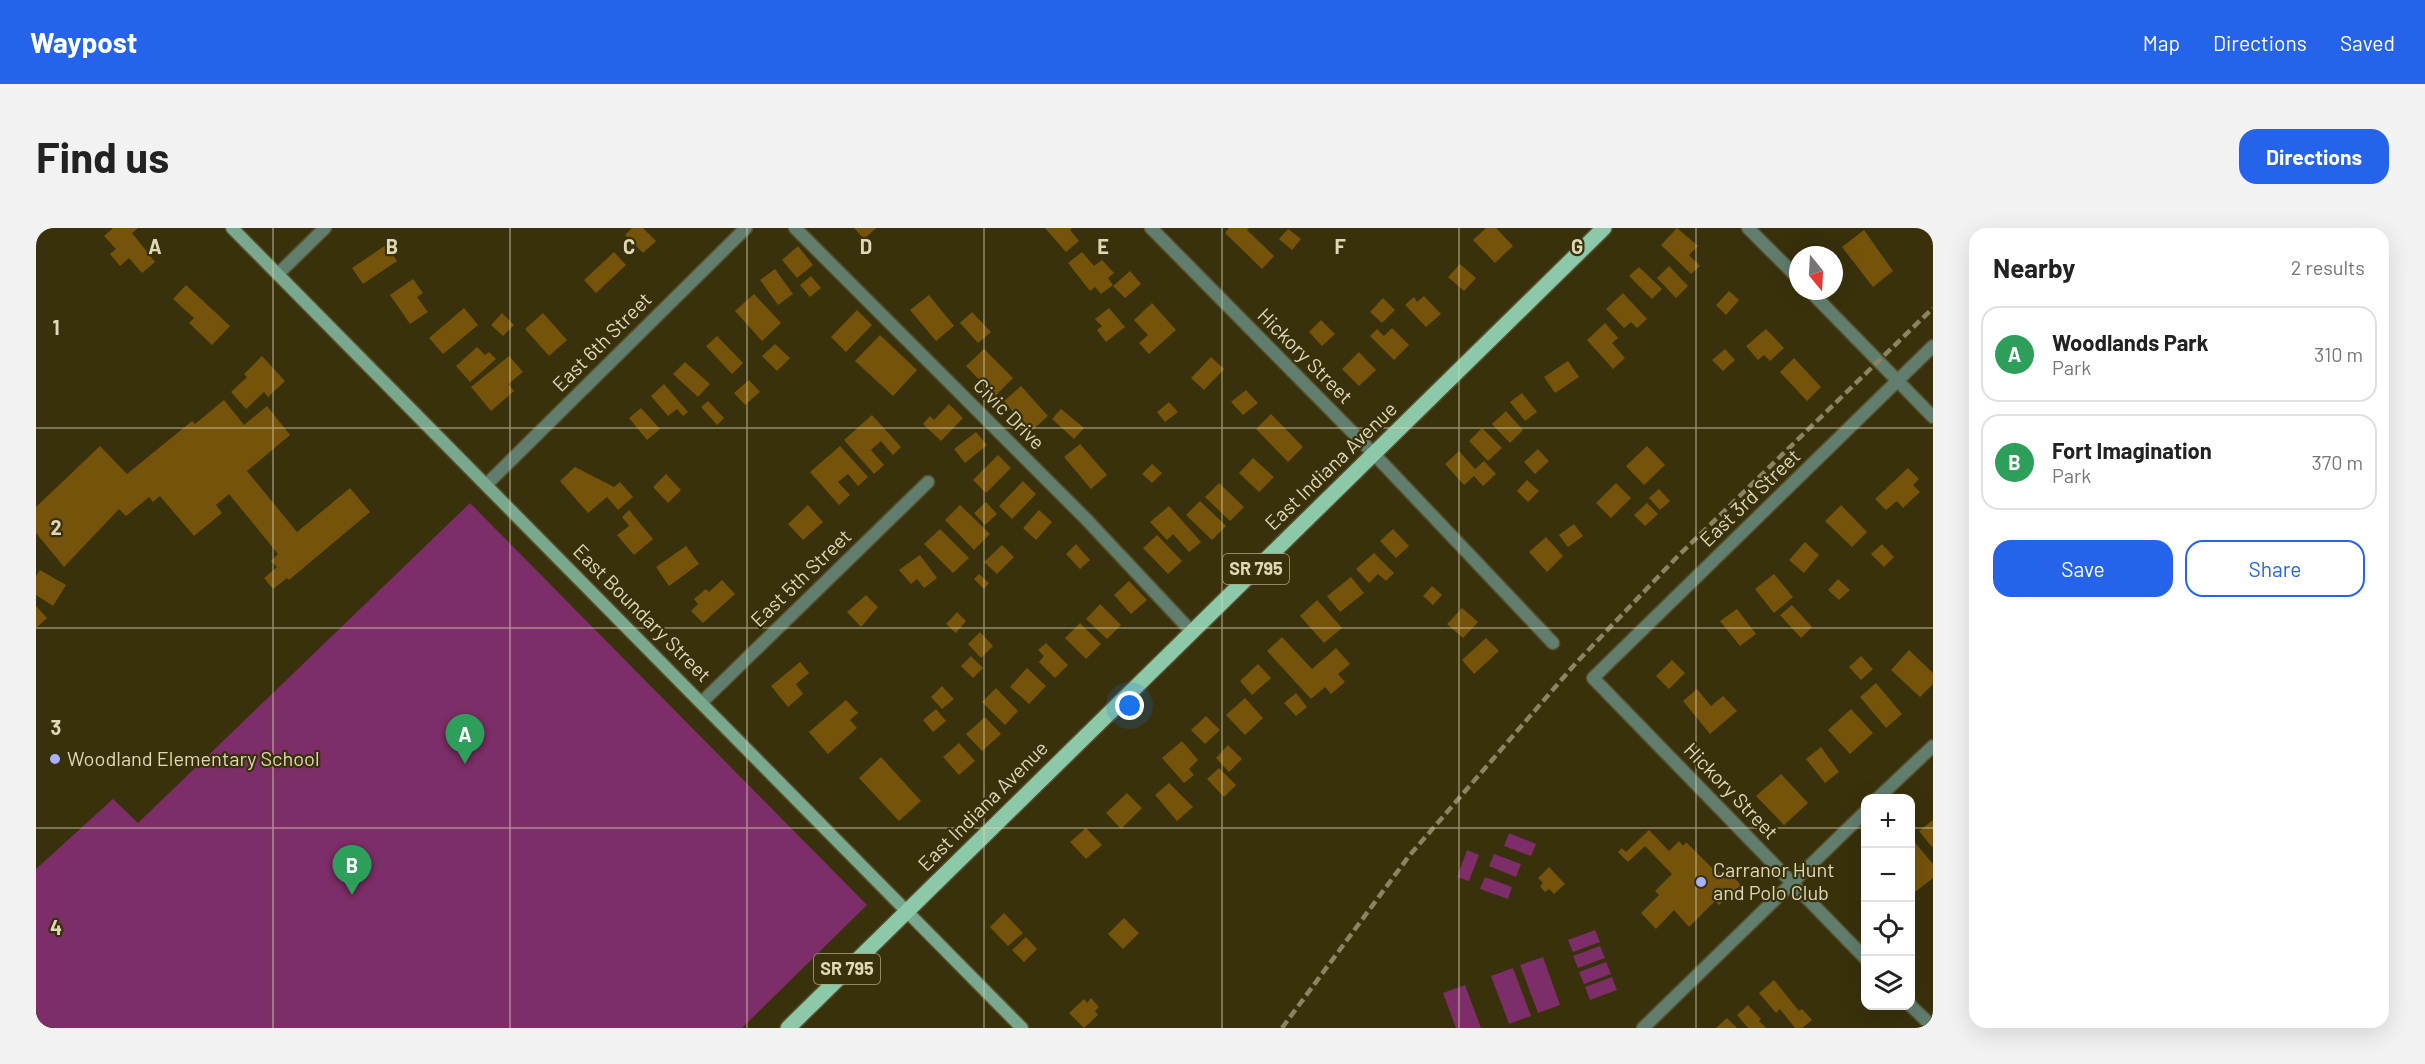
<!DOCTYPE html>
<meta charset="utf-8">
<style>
body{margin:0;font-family:Barlow,sans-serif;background:#f2f2f2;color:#222}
.controls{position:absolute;right:18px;bottom:18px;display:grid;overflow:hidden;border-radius:12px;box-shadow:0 6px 24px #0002}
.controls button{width:54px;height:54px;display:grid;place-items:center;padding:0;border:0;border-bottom:2px solid #e0e0e0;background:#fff;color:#222;font:30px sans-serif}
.compass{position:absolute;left:1753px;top:18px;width:54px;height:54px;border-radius:50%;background:#fff;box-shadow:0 6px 24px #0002;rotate:162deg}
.you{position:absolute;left:1094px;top:478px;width:21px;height:21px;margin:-15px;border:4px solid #fff;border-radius:50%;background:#1a73e8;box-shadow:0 0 0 9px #1a73e833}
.badge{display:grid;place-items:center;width:39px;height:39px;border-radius:50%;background:#2563eb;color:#fff;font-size:20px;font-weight:700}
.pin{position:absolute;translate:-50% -50px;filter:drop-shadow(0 2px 3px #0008)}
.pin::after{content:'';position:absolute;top:32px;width:21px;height:18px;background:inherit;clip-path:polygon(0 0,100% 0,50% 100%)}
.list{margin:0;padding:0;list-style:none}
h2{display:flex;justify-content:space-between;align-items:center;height:78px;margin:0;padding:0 24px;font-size:26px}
h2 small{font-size:20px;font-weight:400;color:#767676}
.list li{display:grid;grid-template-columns:39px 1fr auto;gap:18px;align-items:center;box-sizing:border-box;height:96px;margin:0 12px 12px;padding:0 12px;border:2px solid #e0e0e0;border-radius:18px}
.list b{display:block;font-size:22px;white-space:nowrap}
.list p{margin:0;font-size:20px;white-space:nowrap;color:#767676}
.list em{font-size:20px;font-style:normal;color:#767676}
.actions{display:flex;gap:12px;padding:18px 24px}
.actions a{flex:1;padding:14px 0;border:2px solid #2563eb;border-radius:18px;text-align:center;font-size:21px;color:#2563eb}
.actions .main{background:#2563eb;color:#fff}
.icon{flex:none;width:33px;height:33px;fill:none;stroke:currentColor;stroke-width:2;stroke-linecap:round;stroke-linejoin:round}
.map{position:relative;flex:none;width:1897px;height:800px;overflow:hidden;border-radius:18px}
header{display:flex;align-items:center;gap:36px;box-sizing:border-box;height:84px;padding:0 30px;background:#2563eb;color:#fff}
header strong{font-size:28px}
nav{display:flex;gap:33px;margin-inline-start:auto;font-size:21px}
.intro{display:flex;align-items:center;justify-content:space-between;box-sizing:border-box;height:144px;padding:0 36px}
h1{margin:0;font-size:42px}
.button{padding:15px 27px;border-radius:18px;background:#2563eb;color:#fff;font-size:21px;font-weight:700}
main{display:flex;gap:36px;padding:0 36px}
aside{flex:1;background:#fff;border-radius:18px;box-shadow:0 6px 24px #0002}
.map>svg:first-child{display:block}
.green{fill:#7d2d67}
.building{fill:#76530b}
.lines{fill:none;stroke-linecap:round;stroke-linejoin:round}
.street-casing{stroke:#564f2a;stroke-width:15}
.secondary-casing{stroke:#564f2a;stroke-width:15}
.primary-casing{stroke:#564f2a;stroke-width:18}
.street{stroke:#607d6d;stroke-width:12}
.secondary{stroke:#79a88e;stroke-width:12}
.primary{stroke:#8cc9a8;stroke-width:15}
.rail{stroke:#8b8460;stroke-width:4.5;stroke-dasharray:9 4.5;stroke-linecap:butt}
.grid{fill:none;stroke:#ded8b6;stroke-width:1.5;stroke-opacity:0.55}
.poi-dot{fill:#a9b0fc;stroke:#38310b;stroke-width:2}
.labels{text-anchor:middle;stroke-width:4.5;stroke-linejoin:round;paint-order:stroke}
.shield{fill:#38310b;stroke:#aca683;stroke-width:1.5}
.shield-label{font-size:18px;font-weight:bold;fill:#ded8b6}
.street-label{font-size:20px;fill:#ded8b6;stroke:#38310b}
.poi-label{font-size:20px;fill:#ded8b6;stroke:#38310b;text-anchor:start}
.grid-label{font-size:20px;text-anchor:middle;font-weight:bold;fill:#ded8b6;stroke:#38310b;stroke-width:4.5;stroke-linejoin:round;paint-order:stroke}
</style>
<header>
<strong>Waypost</strong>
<nav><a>Map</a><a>Directions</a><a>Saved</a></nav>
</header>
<div class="intro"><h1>Find us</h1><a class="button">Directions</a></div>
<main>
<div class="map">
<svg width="1897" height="800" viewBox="0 0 1897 800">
<rect width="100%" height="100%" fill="#38310b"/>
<!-- green -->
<path class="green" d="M434,275L831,677L706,800H0V641L77,571L102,595Z
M1473,605L1500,616L1495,628L1468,618Z
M1431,622L1443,627L1433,653L1421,649Z
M1458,626L1485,636L1480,649L1453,638Z
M1449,649L1476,659L1472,671L1444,661Z
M1559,702L1564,714L1537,724L1532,712Z
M1564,718L1569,730L1542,740L1537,728Z
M1507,729L1524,777L1502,785L1484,737Z
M1570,734L1575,746L1548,756L1543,744Z
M1477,740L1495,788L1473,796L1455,748Z
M1576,749L1581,762L1554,772L1549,759Z
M1429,757L1445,800H1420L1407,765Z"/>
<!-- building -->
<path class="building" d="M77,0H102L96,5L119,34L106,45L93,30L84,38L74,26L80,21L68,8Z
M596,0H607L620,13L607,25L589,7Z
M818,0H840L828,11Z
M1009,0H1036L1034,2L1043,13L1030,24Z
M1193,0H1213L1211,2L1238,28L1226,41L1189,5Z
M1450,0H1460L1477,18L1459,35L1437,12Z
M1641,0L1662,18L1653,27L1664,38L1655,46L1625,17Z
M1252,1L1265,11L1256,22L1243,11Z
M1828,2L1857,43L1837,59L1806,19Z
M350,17L361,33L327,56L316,40Z
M762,18L777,37L761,50L746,32Z
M578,24L590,37L560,65L548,52Z
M1046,24L1058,38L1066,32L1078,45L1072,50L1077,57L1065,66L1059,59L1054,63L1032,35Z
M1424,36L1440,50L1428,63L1412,49Z
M1633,38L1652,58L1640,70L1621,50Z
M1603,39L1626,61L1616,71L1593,48Z
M739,41L757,66L742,77L724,52Z
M1094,43L1105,56L1089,70L1077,58Z
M775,48L785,60L774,69L764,57Z
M377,51L387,65L381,69L392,84L374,96L354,67Z
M150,57L194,98L176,117L153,95L158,90L137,71Z
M1693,63L1703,72L1690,87L1680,77Z
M1587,65L1611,91L1601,100L1595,94L1588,100L1570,81Z
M718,66L745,95L726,113L699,83Z
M893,67L918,98L900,113L874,82Z
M1388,68L1405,86L1390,99L1369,77L1378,69L1381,74Z
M1347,70L1359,82L1346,95L1334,84Z
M1116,75L1140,102L1113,126L1103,115L1112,107L1098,92Z
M428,80L442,97L407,126L393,110Z
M1073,80L1089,99L1070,114L1061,102L1066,98L1059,91Z
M821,82L836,97L810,124L795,109Z
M936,84L955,104L942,115L924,95Z
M466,85L478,97L467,108L455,97Z
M507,85L531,112L513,128L489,101Z
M1285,92L1299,106L1286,118L1273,104Z
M1569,95L1582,110L1576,115L1589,130L1577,141L1551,112Z
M1356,100L1373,117L1358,132L1334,108L1341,101L1348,108Z
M1730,101L1748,120L1734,133L1728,127L1722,132L1710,118Z
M844,107L881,142L857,168L819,133Z
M681,108L707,135L696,146L670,118Z
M739,116L754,130L741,143L726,128Z
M441,119L449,127L453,124L460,131L434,154L420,138Z
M948,121L977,150L959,168L930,138Z
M1689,121L1699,132L1687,143L1676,132Z
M1323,124L1340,142L1323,158L1306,141Z
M226,128L249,153L232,169L228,164L210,181L195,164L211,149L208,146Z
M473,128L487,144L472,156L478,163L455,183L435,159Z
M1175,129L1188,141L1168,162L1155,150Z
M1758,130L1785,159L1771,173L1744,144Z
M1532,133L1543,149L1519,165L1508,149Z
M649,134L674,156L662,169L637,146Z
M713,152L724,164L709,177L698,165Z
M628,156L652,184L647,188L641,181L632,188L615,168Z
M985,158L1012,188L994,204L968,173Z
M1210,162L1222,175L1207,187L1195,174Z
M1486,165L1501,184L1489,193L1474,174Z
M188,172L208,197L231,178L254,207L211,243L261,304L314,260L334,284L253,352L251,350L237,361L228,350L241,339L235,333L242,326L193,266L180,277L186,285L158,308L124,268L117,274L113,269L90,288L83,281L28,339L0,305V279L64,218L91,246L156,193L159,196Z
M672,173L688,190L681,197L665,179Z
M1133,174L1142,184L1129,194L1121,184Z
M913,176L927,190L905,213L887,196L894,188L898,192Z
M605,180L624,201L611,212L593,190Z
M1025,181L1048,200L1038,211L1016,191Z
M1470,183L1487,202L1474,215L1456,196Z
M1235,186L1267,219L1252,234L1220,201Z
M836,187L865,219L857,227L845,213L835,222L848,237L838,246L808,212Z
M1446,200L1466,220L1452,233L1433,213Z
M940,204L951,217L929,235L918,221Z
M1044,216L1071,247L1055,261L1028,229Z
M804,218L832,249L822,258L812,246L802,254L814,267L803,277L774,244Z
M1611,218L1629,237L1608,257L1590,238Z
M1502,221L1513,233L1499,246L1488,234Z
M1423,223L1439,241L1448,233L1460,246L1447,258L1438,248L1428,257L1409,236Z
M962,227L975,240L950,265L937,252Z
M1217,230L1238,249L1223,264L1203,245Z
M1116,236L1126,245L1116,255L1106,246Z
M539,239L578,259L584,254L597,269L582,282L571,269L552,285L524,253Z
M1872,240L1883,251L1877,257L1884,264L1867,280L1861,273L1850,282L1839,271Z
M630,246L645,262L632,275L617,259Z
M1491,252L1503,263L1492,274L1481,263Z
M987,253L1000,266L976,291L963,278Z
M1183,255L1208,279L1194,293L1169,269Z
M1580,255L1595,270L1575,290L1560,275Z
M1623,261L1634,273L1624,282L1613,270Z
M1164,273L1190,298L1176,312L1150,287Z
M950,274L961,286L949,297L938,285Z
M1611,275L1622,286L1609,298L1598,287Z
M772,277L787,294L767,312L752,296Z
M924,277L954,306L938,322L909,292Z
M1805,277L1831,304L1816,319L1789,293Z
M1133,278L1165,314L1153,324L1137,306L1131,312L1114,294Z
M593,282L617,311L598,327L581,307L593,298L586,289Z
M1003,282L1016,294L1000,312L987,300Z
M1538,296L1547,308L1532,319L1523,307Z
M904,301L933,330L917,345L888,316Z
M1357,301L1373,318L1360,330L1344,313Z
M1121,307L1146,333L1132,346L1107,320Z
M1510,309L1527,328L1511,344L1493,324Z
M1769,314L1783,327L1768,345L1753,332Z
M1040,316L1054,332L1044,341L1030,326Z
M1846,316L1858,329L1848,339L1835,326Z
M966,317L978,329L961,346L948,334Z
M650,318L663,336L633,358L620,339Z
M1338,325L1358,345L1350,353L1342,346L1333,355L1320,341Z
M884,327L901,350L888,360L881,351L875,356L863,342Z
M4,342L30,357L17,378L0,367V348Z
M943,346L953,355L948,361L938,351Z
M1738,346L1757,369L1738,385L1719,361Z
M1315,349L1328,365L1304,384L1291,368Z
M1802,351L1814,362L1803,372L1792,362Z
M686,352L699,366L667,395L655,383L662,376L658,371L670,361L673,364Z
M1093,353L1111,372L1095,386L1078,367Z
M1396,358L1406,367L1397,377L1387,368Z
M830,367L842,379L825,399L811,384Z
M1281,372L1306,400L1288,415L1264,388Z
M1064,376L1085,397L1071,411L1050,391Z
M1756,377L1776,399L1765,410L1744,387Z
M0,378L11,390L0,400Z
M1426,380L1442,394L1427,410L1411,396Z
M1701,381L1720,406L1704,418L1684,393Z
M921,384L930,393L920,405L910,396Z
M1044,395L1065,416L1050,431L1029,410Z
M944,404L957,418L945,430L932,416Z
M1246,409L1276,441L1300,420L1314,436L1302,446L1309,454L1295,466L1289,459L1275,471L1231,423Z
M1450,410L1463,423L1438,446L1426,432Z
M1010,415L1032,437L1019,450L1003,434L1008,428L1002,422Z
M1873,422L1897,445V456L1884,469L1855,442Z
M935,428L947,440L937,450L925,438Z
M1825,428L1837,441L1825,452L1813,439Z
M1636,432L1649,445L1633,461L1620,448Z
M764,434L773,445L760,456L767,466L752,479L735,458Z
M1222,436L1235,450L1216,467L1204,453Z
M991,440L1010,458L993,476L974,459Z
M1840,455L1866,486L1850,500L1824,469Z
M906,458L918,471L906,481L895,469Z
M960,460L982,483L969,497L946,474Z
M1661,461L1675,478L1687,468L1701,483L1674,506L1647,473Z
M1260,465L1271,479L1260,488L1248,475Z
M1209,470L1227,490L1209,507L1190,487Z
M810,472L822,485L814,492L821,500L792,526L773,504Z
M900,481L910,493L897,504L887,492Z
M1815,481L1837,505L1814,526L1792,502Z
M1170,488L1184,502L1169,516L1155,502Z
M949,489L965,506L946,523L930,506Z
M1146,513L1162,532L1153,541L1158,547L1148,555L1126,530Z
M923,515L939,533L923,547L907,529Z
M1192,517L1206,531L1193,544L1180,530Z
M1785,519L1803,544L1789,555L1770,531Z
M845,529L885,573L863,593L823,550Z
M1183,540L1200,557L1188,569L1171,551Z
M1745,546L1772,575L1748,597L1720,568Z
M1133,555L1157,579L1141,593L1119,567Z
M1091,565L1106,580L1085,601L1070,585Z
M1897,592V618L1896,619L1883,603Z
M1050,600L1066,617L1050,631L1034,614Z
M1613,602L1633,623L1643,613L1647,618L1650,614L1678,642L1680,641L1690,651L1694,646L1705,657L1683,677L1679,673L1653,699L1638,682L1620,701L1605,685L1623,667L1619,663L1636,646L1609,618L1592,634L1582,624L1586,620L1590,624Z
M1874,609L1897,636V650L1874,668Z
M1513,639L1529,656L1518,666L1513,661L1509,664L1504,658L1507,655L1502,650Z
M968,685L987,705L972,718L954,699Z
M1088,690L1103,705L1087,721L1072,706Z
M990,709L1001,721L988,734L976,722Z
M1738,752L1763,783L1766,781L1776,792L1766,800H1759L1744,781L1740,785L1723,765Z
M1055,770L1063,779L1059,783L1062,787L1048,800L1033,785L1048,771L1051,775Z
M1712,777L1725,791L1723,793L1730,800H1712L1701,787Z
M1691,790L1701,800H1680Z"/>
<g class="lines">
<!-- street casing -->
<g class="street-casing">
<path id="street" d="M759,0L1050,291L1156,404
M1115,0L1338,226L1517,415
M1712,0L1762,50
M242,46L289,0
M1774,63L1897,189
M451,256L710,0
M666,474L892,254
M1842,570L1897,518
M1830,731L1557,450L1897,118
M1874,777L1897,799
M1607,800L1830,583"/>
</g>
<!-- secondary casing -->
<g class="secondary-casing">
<path id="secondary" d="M196,0L986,800"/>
</g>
<!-- primary casing -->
<g class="primary-casing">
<path id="primary" d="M752,800L1568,0"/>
</g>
<!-- street -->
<use href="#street" class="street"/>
<!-- secondary -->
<use href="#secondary" class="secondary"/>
<!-- primary -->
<use href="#primary" class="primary"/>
<!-- rail -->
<path class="rail" d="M1246,800L1373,628L1540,435L1642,328L1897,80"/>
</g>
<!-- grid -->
<path class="grid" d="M237,0V800M474,0V800M711,0V800M948,0V800M1186,0V800M1423,0V800M1660,0V800M0,200H1897M0,400H1897M0,600H1830M1874,600H1897"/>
<!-- markers -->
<g class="poi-dot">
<circle cx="19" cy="531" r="6"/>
<circle cx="1665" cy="654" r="6"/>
</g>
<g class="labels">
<!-- shield labels -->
<g class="shield">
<rect x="1187" y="326" width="66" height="30" rx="4.5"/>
<rect x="778" y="726" width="66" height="30" rx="4.5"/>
</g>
<g class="shield-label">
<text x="1220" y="347">SR 795</text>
<text x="811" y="747">SR 795</text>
</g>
<!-- street labels -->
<g class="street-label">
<text transform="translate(566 114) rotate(-45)" y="7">East 6th Street</text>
<text transform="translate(1269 128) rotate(45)" y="7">Hickory Street</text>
<text transform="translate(973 186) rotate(45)" y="7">Civic Drive</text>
<text transform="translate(1295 238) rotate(-44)" y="7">East Indiana Avenue</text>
<text transform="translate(1714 270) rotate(-44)" y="7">East 3rd Street</text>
<text transform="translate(765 350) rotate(-44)" y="7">East 5th Street</text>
<text transform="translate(606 385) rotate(45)" y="7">East Boundary Street</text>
<text transform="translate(1695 563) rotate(46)" y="7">Hickory Street</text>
<text transform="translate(947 578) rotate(-45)" y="7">East Indiana Avenue</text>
</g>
<!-- poi labels -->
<g class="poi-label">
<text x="31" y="538">Woodland Elementary School</text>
<text x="1677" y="649">Carranor Hunt<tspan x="1677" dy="23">and Polo Club</tspan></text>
</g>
</g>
<g class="grid-label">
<text x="119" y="26">A</text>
<text x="356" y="26">B</text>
<text x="593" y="26">C</text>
<text x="830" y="26">D</text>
<text x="1067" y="26">E</text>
<text x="1304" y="26">F</text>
<text x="1541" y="26">G</text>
<text x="20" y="107">1</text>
<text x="20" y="307">2</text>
<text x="20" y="507">3</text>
<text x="20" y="707">4</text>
</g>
</svg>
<div class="controls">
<button>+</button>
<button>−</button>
<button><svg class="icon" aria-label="locate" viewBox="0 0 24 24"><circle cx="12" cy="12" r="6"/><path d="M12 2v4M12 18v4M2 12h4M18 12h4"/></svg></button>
<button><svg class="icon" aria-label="layers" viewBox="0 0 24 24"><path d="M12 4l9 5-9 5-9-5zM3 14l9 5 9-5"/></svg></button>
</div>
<svg class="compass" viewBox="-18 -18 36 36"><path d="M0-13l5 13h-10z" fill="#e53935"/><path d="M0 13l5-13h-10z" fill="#767676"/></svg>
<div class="you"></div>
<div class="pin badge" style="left:429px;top:536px;background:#2e9e5b">A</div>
<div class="pin badge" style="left:316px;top:667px;background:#2e9e5b">B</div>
</div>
<aside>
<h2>Nearby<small>2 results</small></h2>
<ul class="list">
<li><span class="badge" style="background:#2e9e5b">A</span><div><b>Woodlands Park</b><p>Park</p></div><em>310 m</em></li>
<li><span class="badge" style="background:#2e9e5b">B</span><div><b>Fort Imagination</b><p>Park</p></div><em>370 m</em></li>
</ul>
<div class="actions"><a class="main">Save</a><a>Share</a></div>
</aside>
</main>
